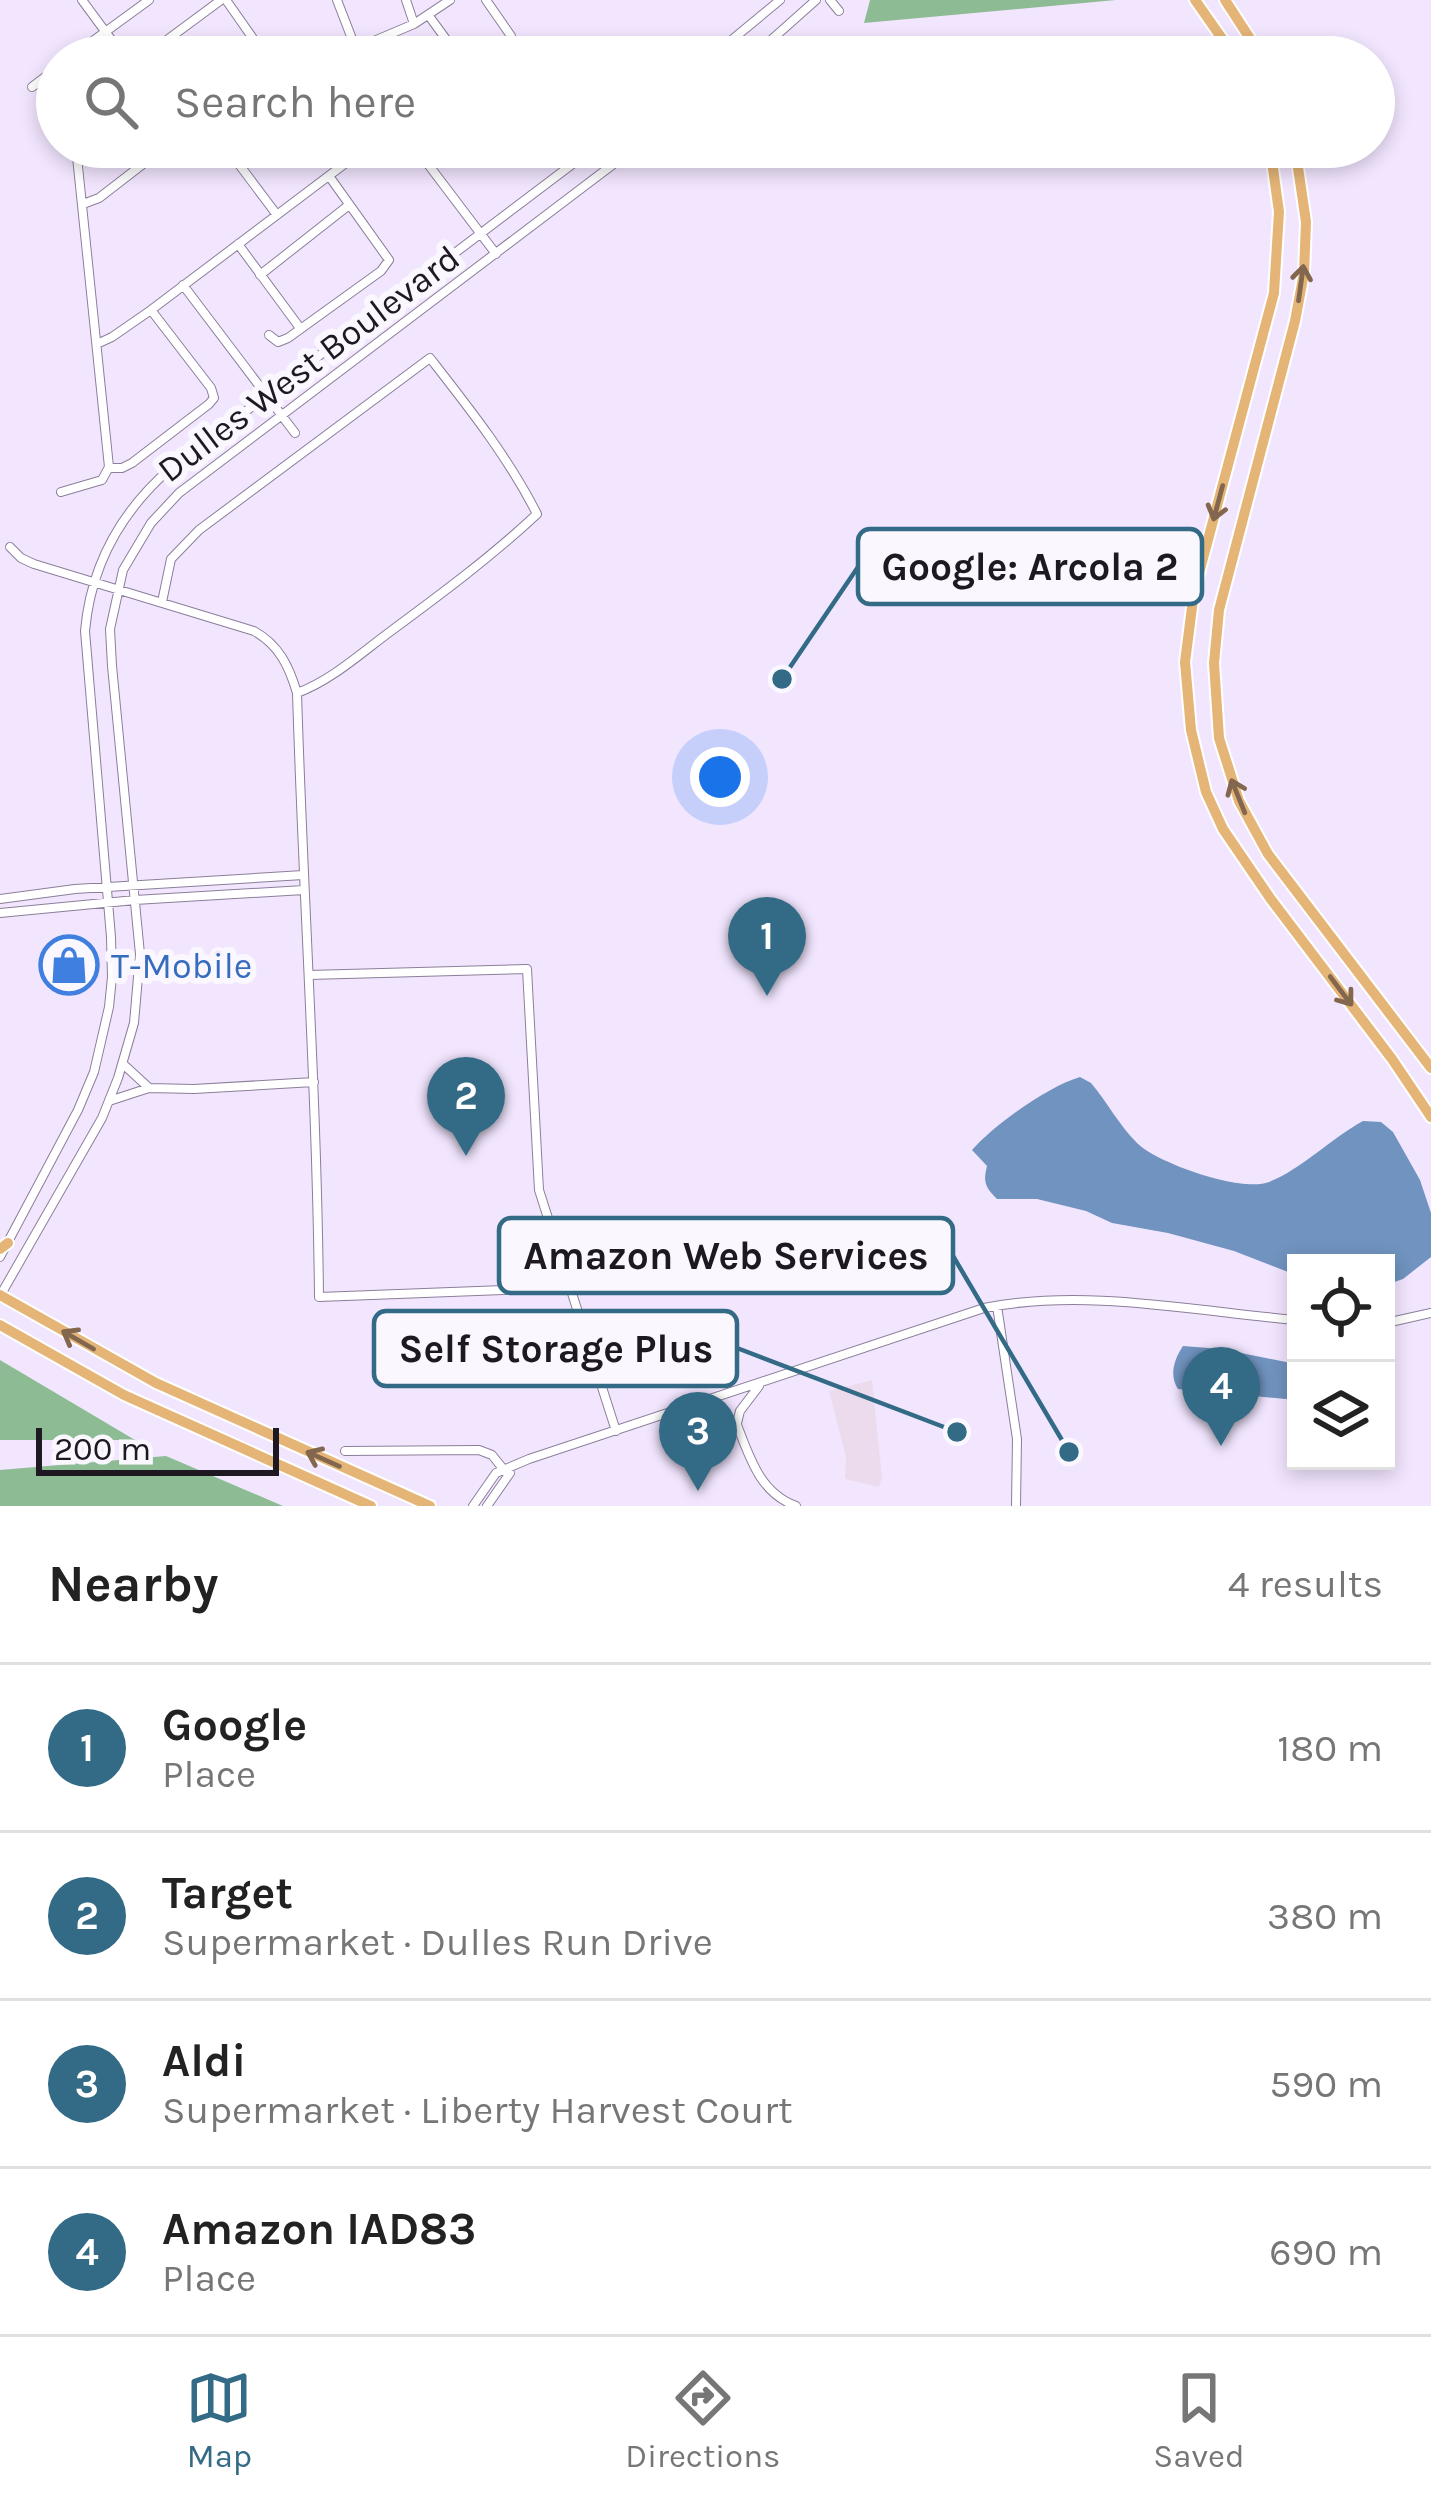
<!DOCTYPE html>
<meta charset="utf-8">
<style>
body{margin:0;font-family:Karla,sans-serif;background:#f6f6f6;color:#222}
.controls{position:absolute;right:36px;bottom:36px;display:grid;overflow:hidden;border-radius:0px;box-shadow:0 6px 18px #0003}
.controls button{width:108px;height:108px;display:grid;place-items:center;padding:0;border:0;border-bottom:3px solid #e0e0e0;background:#fff;color:#222;font:60px sans-serif}
.scale{position:absolute;left:36px;bottom:30px;width:243px;box-sizing:border-box;padding-left:12px;border:6px solid #1e1823;border-top:0;font-size:33px;line-height:42px;white-space:nowrap;color:#1e1823;-webkit-text-stroke:9px #faf7fe;paint-order:stroke}
.you{position:absolute;left:720px;top:777px;width:42px;height:42px;margin:-30px;border:9px solid #fff;border-radius:50%;background:#1a73e8;box-shadow:0 0 0 18px #1a73e833}
.badge{display:grid;place-items:center;width:78px;height:78px;border-radius:50%;background:#336a85;color:#fff;font-size:39px;font-weight:700}
.pin{position:absolute;translate:-50% -99px;filter:drop-shadow(0 3px 6px #0008)}
.pin::after{content:'';position:absolute;top:63px;width:42px;height:36px;background:inherit;clip-path:polygon(0 0,100% 0,50% 100%)}
.list{margin:0;padding:0;list-style:none}
h2{display:flex;justify-content:space-between;align-items:center;height:156px;margin:0;padding:0 48px;font-size:51px}
h2 small{font-size:39px;font-weight:400;color:#767676}
.list li{display:grid;grid-template-columns:78px 1fr auto;gap:36px;align-items:center;box-sizing:border-box;height:168px;padding:0 48px;border-top:3px solid #e0e0e0}
.list b{display:block;font-size:45px;white-space:nowrap}
.list p{margin:0;font-size:39px;white-space:nowrap;color:#767676}
.list em{font-size:39px;font-style:normal;color:#767676}
.icon{flex:none;width:66px;height:66px;fill:none;stroke:currentColor;stroke-width:2;stroke-linecap:round;stroke-linejoin:round}
.map{position:relative;flex:none;width:1431px;height:1506px;overflow:hidden}
.search{position:absolute;background:#fff;box-shadow:0 6px 18px #0003;left:36px;right:36px;top:36px;height:132px;display:flex;align-items:center;gap:30px;box-sizing:border-box;padding:0 42px;border-radius:66px;color:#767676;font-size:45px}
.sheet{height:828px;background:#fff}
nav{display:flex;justify-content:space-around;align-items:center;box-sizing:border-box;height:168px;border-top:3px solid #e0e0e0;background:#fff;font-size:33px;color:#767676}
nav a{display:grid;justify-items:center;gap:6px}
nav .on{color:#336a85}
.map>svg:first-child{display:block}
.education{fill:#ecdbed}
.forest{fill:#8dbc94}
.water{fill:#7093bf}
.lines{fill:none;stroke-linecap:round;stroke-linejoin:round}
.minor-casing{stroke:#8b7e9a;stroke-width:10}
.major-casing{stroke:#fff;stroke-width:14}
.minor{stroke:#fff;stroke-width:8}
.major{stroke:#e5b578;stroke-width:10}
.oneway{stroke:#82664e}
.labels{text-anchor:middle;stroke-width:12;stroke-linejoin:round;paint-order:stroke}
.street-label{font-size:36px;fill:#1e1823;stroke:#faf7fe}
.shop-label{font-size:36px;fill:#366cbe;stroke:#faf7fe;text-anchor:start}
.leader{fill:none;stroke:#336a85;stroke-width:4.5}
.callout-dot{fill:#336a85;stroke:#faf7fe;stroke-width:4.5}
.callout{fill:#faf7fe;stroke:#336a85;stroke-width:4.5}
.callout-label{font-size:39px;text-anchor:middle;font-weight:bold;fill:#1e1823}
</style>
<div class="map">
<svg width="1431" height="1506" viewBox="0 0 1431 1506">
<rect width="100%" height="100%" fill="#f2e6ff"/>
<!-- education -->
<path class="education" d="M872,1380L882,1477L879,1487L845,1479L846,1457L829,1391Z"/>
<!-- forest -->
<path class="forest" d="M870,0H1116L864,23Z
M0,1360L135,1440H0Z
M166,1456L283,1506H0V1470Z"/>
<!-- water -->
<path class="water" d="M1080,1077L1091,1083C1107,1102 1119,1125 1137,1143C1157,1163 1242,1193 1269,1182C1300,1170 1332,1138 1363,1121L1381,1122L1393,1132L1420,1180L1431,1213V1257L1403,1279L1386,1285V1263H1296V1275L1234,1251L1168,1233L1112,1223L1086,1211L1037,1199H997C985,1187 983,1182 987,1166L972,1150C995,1124 1047,1087 1080,1077Z
M1183,1346L1221,1349L1296,1364V1400L1178,1389C1169,1376 1174,1359 1183,1346Z"/>
<g class="lines">
<!-- minor casing -->
<g class="minor-casing">
<path id="minor" d="M82,0L124,57
M226,0L266,57
M337,0L359,57
M406,0L414,24
M486,0L511,36L509,47L496,57
M830,0L839,11
M429,16L459,57
M355,49L414,24L450,0
M71,57L149,0
M144,57L221,0
M711,57L780,0
M752,57L816,0
M32,87L57,68
M226,147L277,215
M325,147L339,168
M415,147L496,254
M459,163L481,147
M83,204L99,198L165,147
M238,244L300,328
M260,275L349,205
M183,285L295,433
M269,335L278,342L288,338L381,271L389,260L329,176
M97,344L112,337L151,310L367,147
M109,468H122L132,463L209,404L214,398L211,388L151,310
M61,492L102,480L109,467L76,147
M10,547L21,558L34,564L254,631C279,645 289,666 297,693C303,894 317,1096 319,1297L529,1289L564,1273
M162,602L171,559L199,530L430,358C469,408 508,457 537,514C491,557 441,594 391,631C361,653 332,680 297,693
M0,899L75,889L303,875
M0,913L135,900L304,890
M309,975L527,969L539,1190L616,1431
M123,1064L148,1087
M109,1101L149,1088L194,1089L314,1082
M0,1257L78,1110L94,1072L109,1007L112,977L111,937L85,631C91,564 122,510 172,467L595,147
M0,1296L102,1118L118,1078L134,1023L140,954L112,666L110,629L123,570L151,523L179,493L636,147
M997,1306L1017,1439L1016,1506
M1386,1323L1431,1313
M694,1407L714,1412L737,1425
M737,1423L740,1411L759,1386
M737,1425C750,1458 760,1493 796,1506
M345,1451L479,1450L492,1455L508,1475
M473,1506L496,1473L529,1459L984,1308C1085,1288 1194,1311 1296,1320
M487,1506L510,1473"/>
</g>
<!-- major casing -->
<g class="major-casing">
<path id="major" d="M1195,0L1235,57
M1225,0L1262,57
M1270,147L1279,212L1274,293L1194,592L1185,662L1191,730L1206,792L1223,829L1270,898L1392,1059L1431,1117
M1295,147L1306,222L1304,273L1295,321L1219,610L1214,663L1219,738L1239,801L1268,854L1431,1068
M0,1249L8,1243
M0,1295L156,1383L430,1506
M0,1325L124,1395L371,1506"/>
</g>
<!-- minor -->
<use href="#minor" class="minor"/>
<!-- major -->
<use href="#major" class="major"/>
</g>
<!-- one-way arrows -->
<defs><path id="oneway-shaft" d="M-6 0H5M1.5-3L5.5 0L1.5 3" fill="none" stroke-width="1.6" stroke-linecap="round" stroke-linejoin="round" transform="scale(3)"/></defs>
<g class="oneway">
<use href="#oneway-shaft" transform="translate(1301 283) rotate(-82)"/>
<use href="#oneway-shaft" transform="translate(1218 503) rotate(105)"/>
<use href="#oneway-shaft" transform="translate(1238 796) rotate(-112)"/>
<use href="#oneway-shaft" transform="translate(1341 991) rotate(53)"/>
<use href="#oneway-shaft" transform="translate(78 1340) rotate(-150)"/>
<use href="#oneway-shaft" transform="translate(323 1459) rotate(-156)"/>
</g>
<!-- icons -->
<defs>
<g id="shop-ring" transform="scale(3)"><circle r="9.5" fill="#faf7fe" stroke="#3f7fe0" stroke-width="1.5"/><path d="M-5-2.5h2.3a2.7 3.5 0 0 1 5.4 0H5L5.5 6h-11ZM-1.5-2.5h3a1.5 2.3 0 0 0-3 0Z" fill="#3f7fe0"/></g>
</defs>
<g fill-rule="evenodd">
<use href="#shop-ring" x="69" y="965"/>
</g>
<g class="labels">
<!-- street labels -->
<g class="street-label">
<text transform="translate(308 363) rotate(-37)" y="13">Dulles West Boulevard</text>
</g>
<!-- shop labels -->
<g class="shop-label">
<text x="111" y="978">T-Mobile</text>
</g>
</g>
<!-- callouts -->
<path class="leader" d="M782 679L858 567M1069 1452L953 1256M957 1432L737 1348"/>
<g class="callout-dot">
<circle cx="782" cy="679" r="12"/>
<circle cx="1069" cy="1452" r="12"/>
<circle cx="957" cy="1432" r="12"/>
</g>
<g class="callout">
<rect x="858" y="529" width="344" height="75" rx="12"/>
<rect x="499" y="1218" width="454" height="75" rx="12"/>
<rect x="374" y="1311" width="363" height="75" rx="12"/>
</g>
<g class="callout-label">
<text x="1030" y="580">Google: Arcola 2</text>
<text x="726" y="1269">Amazon Web Services</text>
<text x="556" y="1362">Self Storage Plus</text>
</g>
</svg>
<div class="controls">
<button><svg class="icon" aria-label="locate" viewBox="0 0 24 24"><circle cx="12" cy="12" r="6"/><path d="M12 2v4M12 18v4M2 12h4M18 12h4"/></svg></button>
<button><svg class="icon" aria-label="layers" viewBox="0 0 24 24"><path d="M12 4l9 5-9 5-9-5zM3 14l9 5 9-5"/></svg></button>
</div>
<div class="scale">200 m</div>
<div class="you"></div>
<div class="pin badge" style="left:767px;top:996px">1</div>
<div class="pin badge" style="left:466px;top:1156px">2</div>
<div class="pin badge" style="left:698px;top:1491px">3</div>
<div class="pin badge" style="left:1221px;top:1446px">4</div>
<div class="search"><svg class="icon" aria-label="search" viewBox="0 0 24 24"><circle cx="10" cy="10" r="6"/><path d="M15 15l6 6"/></svg>Search here</div>
</div>
<section class="sheet">
<h2>Nearby<small>4 results</small></h2>
<ul class="list">
<li><span class="badge">1</span><div><b>Google</b><p>Place</p></div><em>180 m</em></li>
<li><span class="badge">2</span><div><b>Target</b><p>Supermarket · Dulles Run Drive</p></div><em>380 m</em></li>
<li><span class="badge">3</span><div><b>Aldi</b><p>Supermarket · Liberty Harvest Court</p></div><em>590 m</em></li>
<li><span class="badge">4</span><div><b>Amazon IAD83</b><p>Place</p></div><em>690 m</em></li>
</ul>
</section>
<nav>
<a class="on"><svg class="icon" aria-label="map" viewBox="0 0 24 24"><path d="M3 6l6-2 6 2 6-2v14l-6 2-6-2-6 2zM9 4v14M15 6v14"/></svg>Map</a>
<a><svg class="icon" aria-label="directions" viewBox="0 0 24 24"><path d="M12 3l9 9-9 9-9-9zM9 14v-3h6M13 9l2 2-2 2"/></svg>Directions</a>
<a><svg class="icon" aria-label="saved" viewBox="0 0 24 24"><path d="M7 4h10v16l-5-4-5 4z"/></svg>Saved</a>
</nav>
